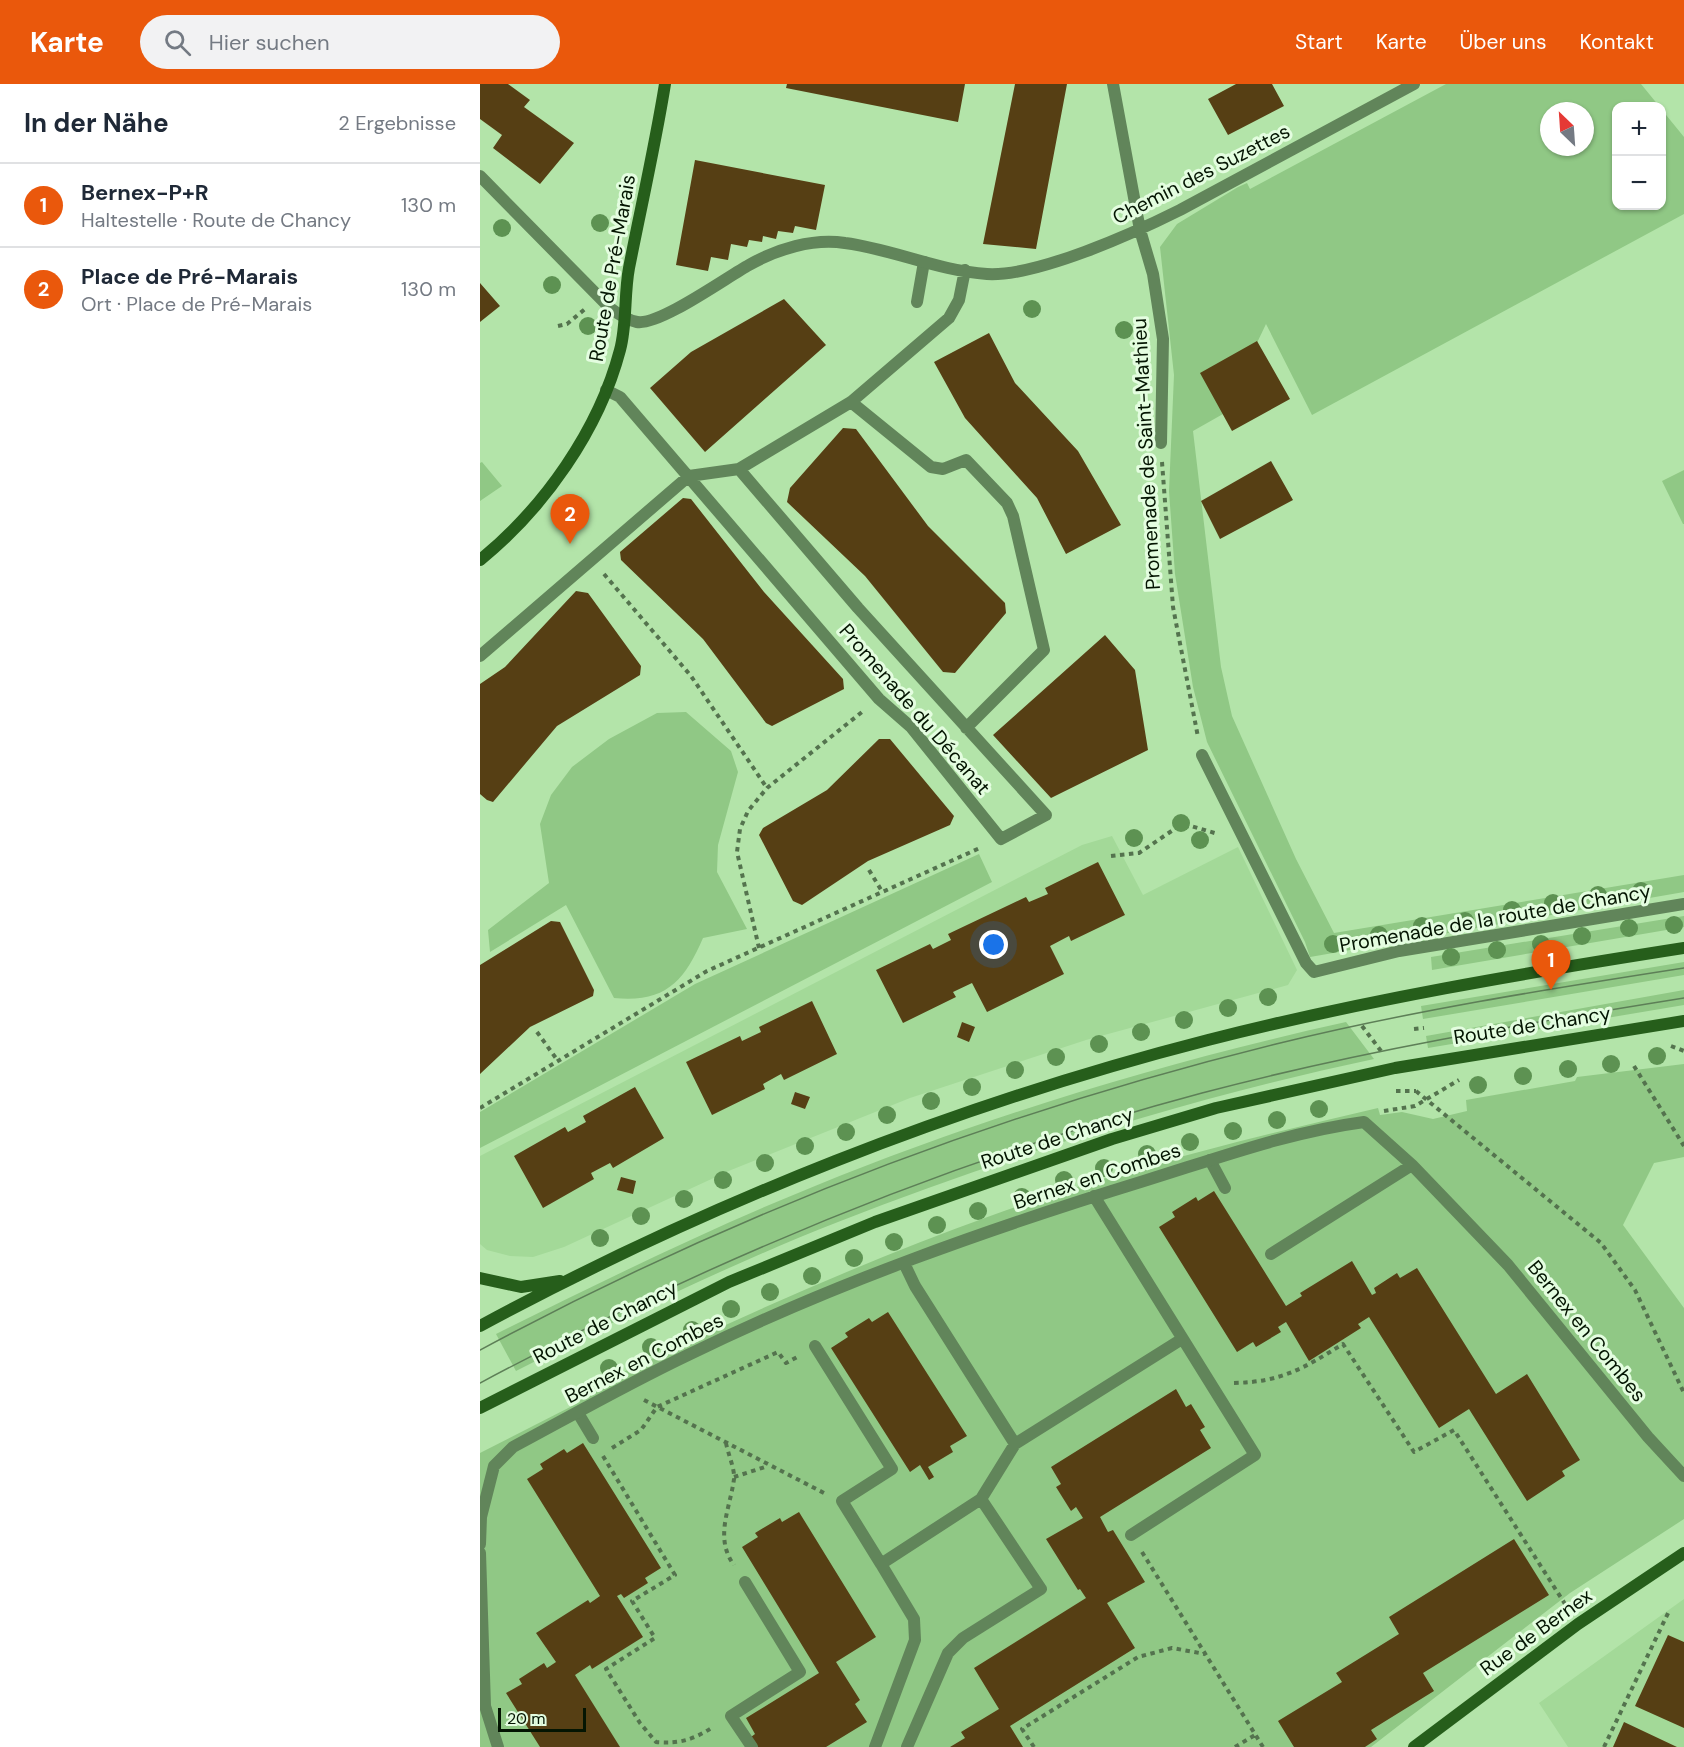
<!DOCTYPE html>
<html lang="de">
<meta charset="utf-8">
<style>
body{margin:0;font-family:"DM Sans",sans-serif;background:#f2f2f3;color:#1f2937}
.controls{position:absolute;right:18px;top:18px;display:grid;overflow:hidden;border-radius:12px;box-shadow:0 2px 4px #0004}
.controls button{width:54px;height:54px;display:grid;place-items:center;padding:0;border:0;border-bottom:2px solid #e0e1e3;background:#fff;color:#1f2937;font:30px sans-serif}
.compass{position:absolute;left:1060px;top:18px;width:54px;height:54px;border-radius:50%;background:#fff;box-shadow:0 2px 4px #0004;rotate:335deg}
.scale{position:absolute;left:18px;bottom:15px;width:88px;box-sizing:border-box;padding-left:6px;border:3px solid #041502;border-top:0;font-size:16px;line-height:21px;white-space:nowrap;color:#041502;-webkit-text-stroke:4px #e4fde0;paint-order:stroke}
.you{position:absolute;left:514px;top:861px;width:21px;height:21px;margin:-15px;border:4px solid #fff;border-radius:50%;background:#1a73e8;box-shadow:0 0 0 9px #1a73e833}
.badge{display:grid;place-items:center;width:39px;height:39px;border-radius:50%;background:#ea580c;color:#fff;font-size:20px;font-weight:700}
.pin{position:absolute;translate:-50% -50px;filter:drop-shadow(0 2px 3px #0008)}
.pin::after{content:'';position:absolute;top:32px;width:21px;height:18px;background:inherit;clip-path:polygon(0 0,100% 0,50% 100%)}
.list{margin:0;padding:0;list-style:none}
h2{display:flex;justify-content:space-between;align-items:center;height:78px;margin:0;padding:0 24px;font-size:26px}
h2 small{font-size:20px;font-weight:400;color:#747a83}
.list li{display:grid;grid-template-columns:39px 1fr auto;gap:18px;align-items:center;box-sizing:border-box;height:84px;padding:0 24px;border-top:2px solid #e0e1e3}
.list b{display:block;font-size:22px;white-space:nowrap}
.list p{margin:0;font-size:20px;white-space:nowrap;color:#747a83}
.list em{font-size:20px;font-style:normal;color:#747a83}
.icon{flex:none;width:33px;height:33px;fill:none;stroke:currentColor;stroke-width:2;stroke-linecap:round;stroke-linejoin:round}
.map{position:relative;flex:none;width:1204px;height:1663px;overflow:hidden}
header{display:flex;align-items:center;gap:36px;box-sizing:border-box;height:84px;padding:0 30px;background:#ea580c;color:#fff}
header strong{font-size:28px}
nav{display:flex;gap:33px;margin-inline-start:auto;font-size:21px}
.search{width:420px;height:54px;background:#f2f2f3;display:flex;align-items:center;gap:15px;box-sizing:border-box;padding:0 21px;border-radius:33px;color:#747a83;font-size:22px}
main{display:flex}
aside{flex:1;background:#fff}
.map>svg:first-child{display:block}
.built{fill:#a3d998}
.green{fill:#90c885;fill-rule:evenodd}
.building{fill:#563f14}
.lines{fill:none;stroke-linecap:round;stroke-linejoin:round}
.path{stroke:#54734e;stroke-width:4;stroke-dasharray:4.5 4.5;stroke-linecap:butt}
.lane{stroke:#61855a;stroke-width:12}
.street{stroke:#61855a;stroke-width:12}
.secondary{stroke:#265e1b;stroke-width:12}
.tram{stroke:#5d7f57;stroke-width:1.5}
.tree{fill:#5d9252}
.labels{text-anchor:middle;stroke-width:6;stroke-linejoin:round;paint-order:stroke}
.street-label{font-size:20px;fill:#041502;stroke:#e4fde0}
</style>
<header>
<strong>Karte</strong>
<div class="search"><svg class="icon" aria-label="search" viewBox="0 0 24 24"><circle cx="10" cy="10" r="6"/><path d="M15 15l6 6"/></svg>Hier suchen</div>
<nav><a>Start</a><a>Karte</a><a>Über uns</a><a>Kontakt</a></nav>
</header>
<main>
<aside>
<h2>In der Nähe<small>2 Ergebnisse</small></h2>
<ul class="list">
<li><span class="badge">1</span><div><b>Bernex-P+R</b><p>Haltestelle · Route de Chancy</p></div><em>130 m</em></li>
<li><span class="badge">2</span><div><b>Place de Pré-Marais</b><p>Ort · Place de Pré-Marais</p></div><em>130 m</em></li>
</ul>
</aside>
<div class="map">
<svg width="1204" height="1663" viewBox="0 0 1204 1663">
<rect width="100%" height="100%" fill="#b3e4a9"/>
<!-- built -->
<path class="built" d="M632,752L663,811L758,763L817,886L808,901L606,956L430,1014L251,1086L84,1163L53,1173L30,1172L7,1166L0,1160V1072L602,761Z
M1204,1515V1663H1088L1059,1619Z"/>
<!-- green -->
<path class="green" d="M966,0H1161L1179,22H1136V122H1182V26L1204,53V130L832,331L786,240L743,330L713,347L741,583L752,632L816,775L854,849L1204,791V808L830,873L825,858L727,658L713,603L695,490L689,407L694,291L680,163L697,140L758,103L767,99L770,105ZM1069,27H1105V63H1069Z
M2,378L22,402L0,417V379Z
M1204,386V440H1203L1182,397Z
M206,628L251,667L258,688L238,761L237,788L267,845L223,854C204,898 185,919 134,914L86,821L10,868L8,846L69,799L60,740L71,711L92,683L129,655L177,629Z
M499,770L512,798L0,1064V1028L215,900Z
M1204,832V843L952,886L951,873Z
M1204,878V891L943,935L941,922Z
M1204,906V921L948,964L946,952Z
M866,938L894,975C711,1014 533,1070 358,1138C248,1181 141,1234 36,1287L16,1250C121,1198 226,1146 335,1102C507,1032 685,978 866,938Z
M1204,980V1073L1174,1079L1143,1141L1204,1224V1435L1090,1509L891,1663H0V1369L100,1318L96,1310C233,1246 370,1182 513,1131C639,1086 769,1054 898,1024L900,1031L922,1028L953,1035L987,1027L986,1016L1095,997L1097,993Z"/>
<!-- building -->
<path class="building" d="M0,0H28L50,16L44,23L94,59L60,100L13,64L22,51L0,35Z
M307,0H485L478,38L306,4Z
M535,0H587L556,165L503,160Z
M756,0H792L804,22L748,51L728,15Z
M215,76L345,101L336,146L315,142L313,149L298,147L296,155L283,152L282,158L269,156L267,163L251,160L248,176L231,173L228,187L196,181Z
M0,199L20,222L0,238Z
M304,215L346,261L225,368L170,304L211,268Z
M509,249L535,299L598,367L641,441L586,470L557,414L485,334L454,278Z
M777,257L810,315L752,347L720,289Z
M363,344L376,345L448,442L525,519L526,529L475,589L463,588L385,492L307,418L310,404Z
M791,377L813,416L740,455L721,417Z
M203,414L211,415L284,508L363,595L364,605L292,642L286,639L223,555L141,476L140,468Z
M96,507L108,509L161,582L160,591L77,642L13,718L7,716L0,710V600L25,583Z
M625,551L655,586L668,666L571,714L513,651Z
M399,655H410L474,732L470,741L388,777L322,821L313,817L279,751L283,744L347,706Z
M618,778L645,831L591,857L589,852L570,862L584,890L507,928L492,899L473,908L476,913L423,939L396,886L450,860L453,865L471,856L468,850L546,813L549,818L568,810L565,804Z
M71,837L80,838L114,906L113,912L50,943L0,990V881Z
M332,917L357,970L304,996L301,990L283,1000L285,1005L232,1031L206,978L260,952L262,957L281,948L279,943Z
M482,938L495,943L489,958L477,953Z
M155,1003L184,1054L133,1084L130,1079L111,1089L114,1095L63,1124L34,1072L85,1043L88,1048L106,1038L103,1032Z
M315,1008L330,1013L325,1025L311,1020Z
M141,1093L156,1097L153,1110L137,1106Z
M734,1107L806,1222L822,1212L820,1209L872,1177L892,1211L896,1209L894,1204L917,1189L920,1194L937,1184L1016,1310L1047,1290L1100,1376L1082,1387L1085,1392L1047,1417L989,1325L959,1344L889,1233L878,1240L881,1244L829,1277L806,1238L798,1243L801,1248L776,1263L773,1258L757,1268L679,1143L695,1133L692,1128L716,1113L718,1117Z
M408,1228L487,1352L470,1362L473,1368L448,1383L454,1393L449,1396L440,1381L430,1388L351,1264L368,1253L365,1249L389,1234L392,1238Z
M696,1305L706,1323L711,1320L725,1343L720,1346L731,1364L620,1433L628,1448L633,1446L665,1498L627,1519L655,1564L530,1642L543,1663H470L485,1654L481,1648L519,1625L494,1584L606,1514L600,1505L598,1506L566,1455L603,1434L596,1423L591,1427L576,1403L581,1400L571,1383Z
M103,1359L181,1484L165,1494L168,1499L144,1514L141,1510L137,1512L163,1553L112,1585L110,1581L95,1591L140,1663H60L26,1609L42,1600L39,1595L64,1579L67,1584L76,1578L56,1549L108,1516L110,1519L120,1512L47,1395L63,1385L60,1380L84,1365L87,1369Z
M319,1428L396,1553L356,1578L380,1616L375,1620L387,1638L346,1663H278L271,1653L275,1650L266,1634L339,1589L262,1463L278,1453L275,1449L300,1434L302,1438Z
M1034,1455L1069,1511L943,1589L954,1607L891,1646L897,1655L885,1663H814L798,1637L862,1598L856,1589L919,1550L909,1533Z
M1188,1551L1204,1558V1644L1155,1622Z
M1144,1638L1197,1663H1133Z"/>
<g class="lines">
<!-- path -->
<path class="path" d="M78,242L87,240L105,225
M682,378L693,523L718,653
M124,490L211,592L287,704
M631,772L659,769L696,744L711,742L738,750
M389,786L403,809
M279,864L257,768L260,745L268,727L287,704L382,628
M882,942L901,967
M934,945L944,944
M57,948L78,977
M1191,962L1204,967
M1154,982L1204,1062
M916,1007H936
M936,1007L1121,1159L1155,1206L1204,1309
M0,1024L227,887L502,763
M904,1027L935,1022L979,996
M754,1299C802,1298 824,1284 863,1260L934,1368L974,1346L1085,1520
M164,1316L344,1409
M246,1359C248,1370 255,1385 254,1395C250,1425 234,1454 254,1481
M132,1364L161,1346L177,1323L298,1268L306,1279L319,1272
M123,1372L195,1491L152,1517L175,1554L126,1585L160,1639L176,1658C199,1660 213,1656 233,1643
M254,1393L288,1382
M662,1468L783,1663
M554,1663L542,1645L658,1573L692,1564L725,1570
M755,1663L775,1651
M1124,1663L1190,1525"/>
<!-- lane -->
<path class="lane" d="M437,218L444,178
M730,1076L745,1104
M98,1329L113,1354"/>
<!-- street -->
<path class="street" d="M633,0L660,146L673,190L683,255L681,359
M0,92L130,224C138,230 147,236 157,238C179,242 247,193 269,181C297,165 333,154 365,159C412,165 459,187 507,190C557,193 654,149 700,126L934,0
M371,318L451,383L463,385L486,376L527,419L533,432L564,566L486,644
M259,385L371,318L469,234L479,216L485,186
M0,572L209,392L259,385L378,524L566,731L521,755L431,643L399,615L140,313L126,306
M722,671L826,879L834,888L919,867L1204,820
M614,1112L775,1371L651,1451
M791,1170L932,1081
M424,1179L435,1202L535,1360L702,1255
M335,1262L412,1385L362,1417L401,1480L501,1415L535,1360
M0,1460L1,1433L14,1382L33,1363C91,1332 149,1299 208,1271C355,1199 511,1144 667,1096C738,1074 809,1048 884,1038L932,1081L1028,1181L1168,1353L1204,1392
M0,1469L5,1622L18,1663
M265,1498L320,1588L251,1632L272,1663
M395,1663L435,1556L434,1535L401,1480
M427,1663L468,1569L483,1554L561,1505L501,1415"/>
<!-- secondary -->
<path class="secondary" d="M0,476C64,424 119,346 140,266C147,240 144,211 149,184C161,123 175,62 185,0
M0,1194L41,1203L80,1197
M0,1242C228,1119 478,1020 728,956C885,916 1044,889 1204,864
M0,1324L249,1198L395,1138L632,1055L736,1024L915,984L1204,937
M934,1663L1098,1540L1204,1469"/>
<!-- tram -->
<path class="tram" d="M0,1266C251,1131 520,1028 796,960C930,927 1068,905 1204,884
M0,1299C229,1177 471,1076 722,1009C880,967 1042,940 1204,914"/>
</g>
<!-- trees -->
<g class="tree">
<circle cx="120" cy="139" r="9"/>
<circle cx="22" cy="144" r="9"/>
<circle cx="72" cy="201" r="9"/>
<circle cx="552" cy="225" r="9"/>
<circle cx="108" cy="242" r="9"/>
<circle cx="644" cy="246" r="9"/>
<circle cx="701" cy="739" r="9"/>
<circle cx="654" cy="754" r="9"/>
<circle cx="720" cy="756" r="9"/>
<circle cx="1161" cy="807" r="9"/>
<circle cx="1118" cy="811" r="9"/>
<circle cx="1073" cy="819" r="9"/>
<circle cx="1032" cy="826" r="9"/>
<circle cx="985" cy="837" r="9"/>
<circle cx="1194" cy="841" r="9"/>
<circle cx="942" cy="842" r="9"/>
<circle cx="1149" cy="844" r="9"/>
<circle cx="899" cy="851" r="9"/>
<circle cx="1102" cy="852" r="9"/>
<circle cx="853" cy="860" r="9"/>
<circle cx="1061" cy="860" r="9"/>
<circle cx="1017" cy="866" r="9"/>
<circle cx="971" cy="873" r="9"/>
<circle cx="788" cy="913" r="9"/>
<circle cx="748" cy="924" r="9"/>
<circle cx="704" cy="936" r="9"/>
<circle cx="661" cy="948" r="9"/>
<circle cx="619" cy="960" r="9"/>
<circle cx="1177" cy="972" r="9"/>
<circle cx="576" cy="973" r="9"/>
<circle cx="1131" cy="980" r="9"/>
<circle cx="1088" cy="985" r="9"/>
<circle cx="535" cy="986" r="9"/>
<circle cx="1043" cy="992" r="9"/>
<circle cx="998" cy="1001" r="9"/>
<circle cx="492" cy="1003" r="9"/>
<circle cx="451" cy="1017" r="9"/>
<circle cx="839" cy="1025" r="9"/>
<circle cx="407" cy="1031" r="9"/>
<circle cx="797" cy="1036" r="9"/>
<circle cx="753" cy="1047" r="9"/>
<circle cx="366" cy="1048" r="9"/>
<circle cx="710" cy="1058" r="9"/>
<circle cx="325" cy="1062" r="9"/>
<circle cx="667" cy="1070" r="9"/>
<circle cx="285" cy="1079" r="9"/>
<circle cx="624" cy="1084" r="9"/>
<circle cx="243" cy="1096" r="9"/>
<circle cx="584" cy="1096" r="9"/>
<circle cx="542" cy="1113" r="9"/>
<circle cx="204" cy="1115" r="9"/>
<circle cx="498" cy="1127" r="9"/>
<circle cx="161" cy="1132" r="9"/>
<circle cx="457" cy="1141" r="9"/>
<circle cx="120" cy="1154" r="9"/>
<circle cx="414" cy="1158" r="9"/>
<circle cx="374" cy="1174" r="9"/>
<circle cx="332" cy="1192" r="9"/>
<circle cx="290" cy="1208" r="9"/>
<circle cx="251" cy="1225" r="9"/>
<circle cx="212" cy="1246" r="9"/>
<circle cx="171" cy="1263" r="9"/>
<circle cx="129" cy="1284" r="9"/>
</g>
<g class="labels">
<!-- street labels -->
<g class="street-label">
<text transform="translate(721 90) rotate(-27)" y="7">Chemin des Suzettes</text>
<text transform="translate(132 184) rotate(-80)" y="7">Route de Pré-Marais</text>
<text transform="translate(666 370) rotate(-93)" y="7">Promenade de Saint-Mathieu</text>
<text transform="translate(435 625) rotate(49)" y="7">Promenade du Décanat</text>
<text transform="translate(1015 834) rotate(-10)" y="7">Promenade de la route de Chancy</text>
<text transform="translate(1052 941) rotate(-9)" y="7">Route de Chancy</text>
<text transform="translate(577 1054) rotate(-18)" y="7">Route de Chancy</text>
<text transform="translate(617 1092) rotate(-18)" y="7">Bernex en Combes</text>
<text transform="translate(125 1238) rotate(-27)" y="7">Route de Chancy</text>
<text transform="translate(1107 1247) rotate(51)" y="7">Bernex en Combes</text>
<text transform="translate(164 1274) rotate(-27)" y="7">Bernex en Combes</text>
<text transform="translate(1056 1548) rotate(-36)" y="7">Rue de Bernex</text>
</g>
</g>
</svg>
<div class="controls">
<button>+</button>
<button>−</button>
</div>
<svg class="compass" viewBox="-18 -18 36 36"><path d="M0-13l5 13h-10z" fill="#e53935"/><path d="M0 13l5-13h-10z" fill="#747a83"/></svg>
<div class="scale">20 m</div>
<div class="you"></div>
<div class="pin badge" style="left:1071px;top:906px">1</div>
<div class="pin badge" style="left:90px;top:460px">2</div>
</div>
</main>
